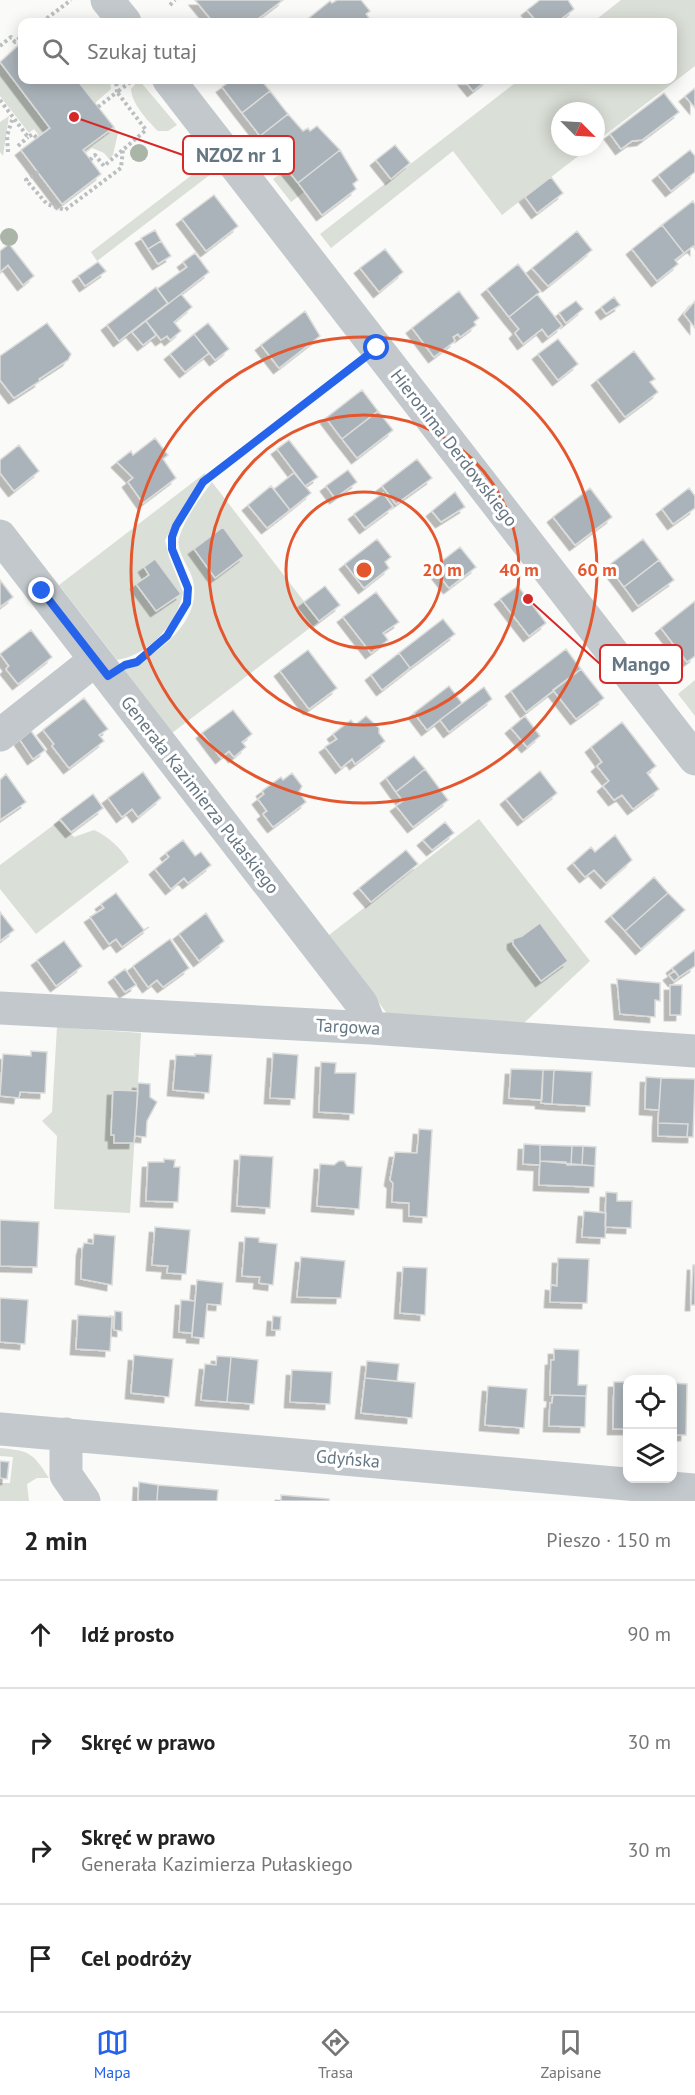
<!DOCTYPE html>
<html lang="pl">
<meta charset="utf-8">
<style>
body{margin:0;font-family:"PT Sans",sans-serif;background:#f2f2f2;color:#222}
.controls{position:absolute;right:18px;bottom:18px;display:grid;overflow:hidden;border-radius:12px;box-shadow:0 3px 15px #0003}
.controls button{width:54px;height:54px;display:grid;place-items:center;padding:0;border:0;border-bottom:2px solid #e0e0e0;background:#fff;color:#222;font:30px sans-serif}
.compass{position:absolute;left:551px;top:102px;width:54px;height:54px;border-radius:50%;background:#fff;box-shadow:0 3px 15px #0003;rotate:114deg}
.stop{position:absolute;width:18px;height:18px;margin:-14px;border:4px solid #2563eb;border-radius:50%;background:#fff}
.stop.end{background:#2563eb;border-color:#fff;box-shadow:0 2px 6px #0008}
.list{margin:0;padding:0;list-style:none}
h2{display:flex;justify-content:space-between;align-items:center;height:78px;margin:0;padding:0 24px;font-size:26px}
h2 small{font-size:20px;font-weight:400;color:#767676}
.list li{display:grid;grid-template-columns:39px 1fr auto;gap:18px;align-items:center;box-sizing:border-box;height:108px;padding:0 24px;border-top:2px solid #e0e0e0}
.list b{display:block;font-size:22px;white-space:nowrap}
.list p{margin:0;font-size:20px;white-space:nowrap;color:#767676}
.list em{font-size:20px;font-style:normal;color:#767676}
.icon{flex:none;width:33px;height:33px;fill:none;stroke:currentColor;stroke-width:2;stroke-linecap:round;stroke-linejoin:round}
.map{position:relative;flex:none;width:695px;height:1501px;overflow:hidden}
.search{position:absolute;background:#fff;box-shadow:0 3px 15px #0003;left:18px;right:18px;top:18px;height:66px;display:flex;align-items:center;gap:15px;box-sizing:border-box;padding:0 21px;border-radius:12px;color:#767676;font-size:22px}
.sheet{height:510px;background:#fff}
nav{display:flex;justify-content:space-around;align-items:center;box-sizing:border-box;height:84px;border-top:2px solid #e0e0e0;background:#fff;font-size:16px;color:#767676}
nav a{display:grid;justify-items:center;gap:3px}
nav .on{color:#2563eb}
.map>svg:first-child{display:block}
.green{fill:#dadfd7}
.building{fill:#aab3b9;stroke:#dcdcda;stroke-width:1.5;filter:url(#shadow)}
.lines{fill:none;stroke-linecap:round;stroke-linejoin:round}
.path{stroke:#bbbfc2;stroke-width:4;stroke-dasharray:3 3;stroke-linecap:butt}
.minor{stroke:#c3c8cc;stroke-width:33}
.tree{fill:#aab4a7}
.route{stroke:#2563eb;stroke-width:8}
.ring{fill:none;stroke:#e4572e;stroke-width:3}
.labels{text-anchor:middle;stroke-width:6;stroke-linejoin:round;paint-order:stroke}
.street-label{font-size:18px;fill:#657683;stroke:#fff}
.centre{fill:#e4572e;stroke:#fff;stroke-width:3}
.ring-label{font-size:18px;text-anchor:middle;font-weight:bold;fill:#e4572e;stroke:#fff;stroke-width:6;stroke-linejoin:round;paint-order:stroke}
.leader{fill:none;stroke:#d62828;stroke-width:2}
.callout-dot{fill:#d62828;stroke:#fff;stroke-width:2}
.callout{fill:#fff;stroke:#d62828;stroke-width:2}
.callout-label{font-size:20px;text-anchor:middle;font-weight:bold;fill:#657683}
</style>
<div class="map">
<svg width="695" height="1501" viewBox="0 0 695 1501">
<defs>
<filter id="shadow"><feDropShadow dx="-5.5" dy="5.5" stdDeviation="0" flood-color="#0004"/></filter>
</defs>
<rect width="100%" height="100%" fill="#fafaf8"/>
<!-- green -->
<path class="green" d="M621,0H695V66L596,142V111H560V147H590L502,215L453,151L331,248L320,234L519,80H672V22H593Z
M0,62L50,128L39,136L34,129L29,133L0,96Z
M77,80H110L111,89L95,103Z
M139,80L177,125L168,131H158C147,120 132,104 131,89Z
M9,116L3,156L0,152V122Z
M114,127L118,133L113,155L109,159L104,153L92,148L86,153L83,150Z
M205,165L211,174L97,261L91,252Z
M287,169L304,192L291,202L273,179Z
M205,473L206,476L188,499L165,540L169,557L183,592C178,623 149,655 117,660L59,585Z
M212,482L319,621L172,733L123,670C156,657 206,619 192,577C188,565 176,551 179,538C185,518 200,498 212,482Z
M695,680V716L678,694Z
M479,819L590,961L524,1023L388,1015L329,935Z
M59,821L74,837L94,830C109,837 121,848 129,862L36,934L0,889V865Z
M57,1027L141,1033L130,1213L54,1209L57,1136L42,1121L52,1112Z
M0,1448C30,1451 32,1452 49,1478H37L27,1484L29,1501H0V1483H10L13,1457L0,1456Z"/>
<!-- building -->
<path class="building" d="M195,0H283L254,22H213Z
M337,0H361L370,11L366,14L372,22H308L311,20L309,18L330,1L332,3Z
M540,0H568L574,9L557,22H537L527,10Z
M22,42V80H77L114,127L83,150L101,174L62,204L21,150L50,128L0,62Z
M232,80H261L270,91L242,113L222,87Z
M464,80H487L473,91Z
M695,88V108L685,96Z
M270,91L288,114L260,136L242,113Z
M664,93L679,112L642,140L632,141L621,149L610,134Z
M288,114L303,131L308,128L310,131L317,126L340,150L298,183L260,136Z
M395,145L410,163L391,179L376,160Z
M340,150L358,180L353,184L356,189L322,215L298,183Z
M690,150L695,156V172L671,191L658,175Z
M551,177L563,193L537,213L525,197Z
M214,195L238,226L206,251L182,219Z
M693,201L695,205V249L693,246L684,253L662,225Z
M662,225L684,253L675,260L678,264L657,281L632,249Z
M155,230L161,241L148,249L141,238Z
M577,231L592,250L548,286L532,268Z
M161,241L171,256L158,264L148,249Z
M9,244L34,276L23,285L8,265L0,272V251Z
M385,249L403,272L379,292L360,268Z
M195,253L209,272L168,304L157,289L187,267L183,262Z
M98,262L106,271L85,286L78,276Z
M518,264L540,292L509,317L487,289Z
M156,287L168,303L119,341L107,325Z
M459,291L479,318L474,322L476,325L460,337L458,334L453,337L455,341L434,357L412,328Z
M181,294L192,307L174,322L181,331L170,340L167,336L161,340L146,321Z
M537,294L562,326L548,337L542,329L523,344L515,333L519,329L509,317Z
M614,297L620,305L606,314L601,307Z
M576,301L583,309L566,323L559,313Z
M695,301V328L684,314Z
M305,311L320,336L279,368L261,345Z
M146,321L156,335L143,345L132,332Z
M47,323L71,354L68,360L39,379L40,381L14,398L0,380V356Z
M208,323L229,349L215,360L194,334Z
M194,334L209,353L185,372L170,354Z
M558,339L578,364L558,380L538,354Z
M634,351L655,379L650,382L658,392L625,417L597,380Z
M362,390L378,411L342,439L326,418Z
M378,411L393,430L357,458L342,439Z
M155,438L168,455L163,459L176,478L143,503L128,482L133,478L117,462L131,451L133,455Z
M289,440L318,477L305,486L277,449Z
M19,445L39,471L14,491L0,473V460Z
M417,459L432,478L396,504L382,486Z
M348,470L357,482L335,498L326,486Z
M294,473L311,493L290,510L274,489Z
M271,486L290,510L267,528L248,505Z
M590,488L612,517L575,545L553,517Z
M689,488L695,496V508L673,524L662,509Z
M455,492L465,507L441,522L432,511Z
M383,493L393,507L365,528L354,514Z
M223,527L244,556L215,578L194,549Z
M377,539L391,557L385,562L389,568L364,588L345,564Z
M643,539L659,560L624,587L608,566Z
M460,547L476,567L449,588L433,568Z
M155,559L181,594L156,611L136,584L149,575L144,567Z
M659,560L674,580L638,606L624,587Z
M0,580L13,597L0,607Z
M325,586L340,605L319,621L304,602Z
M518,586L546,623L529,636L500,599Z
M376,592L399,622L383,633L388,640L371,653L343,617Z
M695,601V656L687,662L661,628Z
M443,619L455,634L410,668L399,653Z
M31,630L52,657L18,684L6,669L9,666L0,654Z
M566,649L581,669L526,712L511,691Z
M308,650L337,688L309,709L280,671Z
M399,653L410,668L382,690L371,675Z
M581,669L604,698L576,719L553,690Z
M449,686L462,703L427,730L414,713Z
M484,687L492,699L449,732L440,720Z
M84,698L108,729L99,735L104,741L69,768L52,746L54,744L43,730Z
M233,710L252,734L242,742L246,747L234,757L229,751L221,758L202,733Z
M366,716L379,728V733L385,741L355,764L352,759L341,768L325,747L337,739L333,734L351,720L355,725Z
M525,716L540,736L527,747L511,728Z
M622,722L656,766L647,773L659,789L633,809L622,795L614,800L603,786L609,781L597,766L602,762L591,747Z
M31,731L45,750L33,759L20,740Z
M414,756L425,769L396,792L386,778Z
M425,769L448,800L413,827L396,806L403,801L396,792Z
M540,771L557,793L523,820L506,799Z
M143,772L161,798L138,817L132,809L122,817L108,798Z
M292,773L302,786L299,792L306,802L273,827L263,814L267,811L258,799L264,794L262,791L281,777L283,780Z
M6,774L26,802L0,820V780Z
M93,794L103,808L71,832L60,819Z
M445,822L454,833L432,850L423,840Z
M615,835L632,860L606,883L594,870L585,877L573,863L591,847L595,852Z
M183,840L195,856L201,852L211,865L188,883L184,878L171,889L155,869L169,857L166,853Z
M406,850L418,864L371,902L359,888Z
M654,877L668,893L625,931L611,916Z
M116,893L144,930L149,927L122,947L116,939L109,944L90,917L104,908L101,904Z
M668,893L685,910L641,949L625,931Z
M0,912L14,930L0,941Z
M206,913L224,941L199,961L179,934Z
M540,923L568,961L541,981L513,944V939L522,936Z
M170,939L189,968L163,987L157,980L148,987L133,966Z
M64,941L82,966L56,986L37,960Z
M695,950V966L679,977L672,968Z
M125,969L136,985L125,992L114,977Z
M675,971L679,977L674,981L669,975Z
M617,979L660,983V1001L655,1000V1017L620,1014Z
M670,985H682L681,1015H670Z
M31,1051L47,1052L45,1093L20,1092L19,1098L0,1096L3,1054L31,1056Z
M273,1053L298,1055L295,1099L270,1098Z
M195,1054L212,1055L209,1093L173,1090L176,1055L195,1056Z
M321,1062L336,1063L335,1073H356L354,1114L319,1112Z
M511,1069L543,1070L542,1100L509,1098Z
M543,1070H554L552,1104L541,1103Z
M554,1070L592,1072L590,1106L552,1104Z
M646,1077L661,1078L659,1110L645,1109Z
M661,1078L695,1079L693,1137H687L688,1124L658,1123Z
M138,1083L150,1084V1097L157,1102L147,1121L146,1137L135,1136Z
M113,1090L138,1091L134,1143H114V1135H111Z
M658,1123L688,1124L687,1137L658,1136Z
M419,1129L432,1130L427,1217L409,1216V1203L392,1202L393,1183L390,1180L395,1152L417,1153Z
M524,1144L540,1145V1165L523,1164Z
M540,1145L572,1146L571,1165H567L566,1162L540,1161Z
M572,1146H583L582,1165H571Z
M583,1146L596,1147L595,1166L582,1165Z
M240,1155L273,1157L270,1208L237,1206Z
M164,1159L175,1160L174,1167H180L178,1202L146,1201L148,1162H164Z
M339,1161H344L347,1166L362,1167L359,1209L317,1206L320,1164L334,1165Z
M540,1161L595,1166L594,1187L539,1185Z
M606,1192L617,1193V1201H632L631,1228L605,1227Z
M584,1211L606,1213L605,1238L582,1237Z
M0,1220L39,1222L37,1267L0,1266Z
M155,1227L190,1230L186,1274L167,1273L168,1266L152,1265Z
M94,1234L115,1236L112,1285L81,1279L82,1250L84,1243L93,1244Z
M245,1237L259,1238V1242L277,1244L273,1285L259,1283L260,1277L242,1276Z
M301,1257L345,1261L341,1298L297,1297Z
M558,1258L589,1259L587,1303L550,1302L551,1285L557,1286Z
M693,1265H695V1305H691Z
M403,1267L427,1268L425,1315L400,1313Z
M197,1280L223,1283L221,1305L207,1304L204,1338L192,1337Z
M0,1298L28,1300L25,1344L0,1342Z
M181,1300L195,1301L192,1333L179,1332Z
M115,1311L122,1312V1331L114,1330Z
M78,1315L112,1317L110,1351L76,1349Z
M273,1316L281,1317L280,1330H272Z
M554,1349L579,1350L578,1385H587L586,1396L550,1395L551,1360H554Z
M134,1355L173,1359L169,1397L131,1393Z
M217,1356L231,1357L227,1402L201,1400L205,1364L216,1365Z
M231,1357L258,1360L254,1404L227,1402Z
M367,1361L399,1364L397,1381L365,1378Z
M292,1370L332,1372L330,1404L290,1402Z
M365,1378L415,1383L412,1418L361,1413Z
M614,1382H628V1429H613Z
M672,1383L687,1384L686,1435H672Z
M488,1386L527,1389L524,1428L485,1425Z
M553,1395L586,1396L585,1427L549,1426L550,1403H552Z
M0,1461L9,1462L7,1479L0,1478Z
M139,1482L158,1485L157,1501H138Z
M158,1485L218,1490L217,1501H157Z
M281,1495L329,1499V1501H281Z"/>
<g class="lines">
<!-- path -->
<path class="path" d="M170,5L175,0
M42,22L71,0
M0,46L11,37L15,42L22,36
M0,100L28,137L33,134L37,138
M98,107L117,92L116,80
M18,146L28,137
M8,152L7,136L13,117
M90,160L95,155L104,166L146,130L117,92L133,80
M38,172L26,180L47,204L65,210L121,168L123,149
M133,663L167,636L187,603L188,588L172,549L173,537L176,526L203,482L356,366"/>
<!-- minor -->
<path class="minor" d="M107,0L125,22
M169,80L695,759
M0,536L361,1003L371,1028
M0,735L95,660
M0,1008L371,1028L695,1051
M0,1429L695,1490
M66,1434V1475L84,1501"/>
</g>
<!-- trees -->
<g class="tree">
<circle cx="139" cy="153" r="9"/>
<circle cx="9" cy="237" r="9"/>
</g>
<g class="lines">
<!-- route -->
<path class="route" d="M42,591L108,676L125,665L137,662L167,636L187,603L188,588L172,549V537L176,526L203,482L377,348"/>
</g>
<!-- distance rings -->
<g class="ring">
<circle cx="364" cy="570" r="78"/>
<circle cx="364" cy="570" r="155"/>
<circle cx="364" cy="570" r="233"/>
</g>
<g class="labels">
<!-- street labels -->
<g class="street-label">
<text transform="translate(454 448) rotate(52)" y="6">Hieronima Derdowskiego</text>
<text transform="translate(200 795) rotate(52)" y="6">Generała Kazimierza Pułaskiego</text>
<text transform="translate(348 1027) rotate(3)" y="6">Targowa</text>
<text transform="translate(348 1459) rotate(5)" y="6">Gdyńska</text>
</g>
</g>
<circle cx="364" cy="570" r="9" class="centre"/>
<g class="ring-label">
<text x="442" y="576">20 m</text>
<text x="519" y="576">40 m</text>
<text x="597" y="576">60 m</text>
</g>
<!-- callouts -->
<path class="leader" d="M74 117L183 155M528 599L600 664"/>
<g class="callout-dot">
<circle cx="74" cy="117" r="6"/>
<circle cx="528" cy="599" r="6"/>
</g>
<g class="callout">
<rect x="183" y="136" width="111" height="38" rx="6"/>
<rect x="600" y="645" width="82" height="38" rx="6"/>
</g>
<g class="callout-label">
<text x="239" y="162">NZOZ nr 1</text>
<text x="641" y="671">Mango</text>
</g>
</svg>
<div class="controls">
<button><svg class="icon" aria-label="locate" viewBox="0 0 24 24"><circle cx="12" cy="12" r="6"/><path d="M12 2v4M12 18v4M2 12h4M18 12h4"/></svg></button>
<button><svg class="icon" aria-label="layers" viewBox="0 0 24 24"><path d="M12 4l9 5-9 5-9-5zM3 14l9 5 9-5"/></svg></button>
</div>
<svg class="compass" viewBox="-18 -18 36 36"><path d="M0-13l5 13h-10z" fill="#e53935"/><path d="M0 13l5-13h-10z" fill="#767676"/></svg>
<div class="stop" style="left:377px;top:348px"></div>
<div class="stop end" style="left:42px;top:591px"></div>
<div class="search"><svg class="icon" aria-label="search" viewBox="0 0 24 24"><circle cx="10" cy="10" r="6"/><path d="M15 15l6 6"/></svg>Szukaj tutaj</div>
</div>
<section class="sheet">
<h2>2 min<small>Pieszo · 150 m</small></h2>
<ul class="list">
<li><svg class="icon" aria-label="ahead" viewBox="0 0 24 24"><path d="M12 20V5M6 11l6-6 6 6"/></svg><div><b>Idź prosto</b></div><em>90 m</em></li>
<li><svg class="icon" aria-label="right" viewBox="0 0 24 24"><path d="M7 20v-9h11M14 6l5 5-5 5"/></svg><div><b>Skręć w prawo</b></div><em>30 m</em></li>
<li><svg class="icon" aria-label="right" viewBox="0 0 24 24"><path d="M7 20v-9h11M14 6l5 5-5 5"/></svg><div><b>Skręć w prawo</b><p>Generała Kazimierza Pułaskiego</p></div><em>30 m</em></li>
<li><svg class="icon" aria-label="arrive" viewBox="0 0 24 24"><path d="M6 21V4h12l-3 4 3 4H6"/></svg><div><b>Cel podróży</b></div></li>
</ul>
</section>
<nav>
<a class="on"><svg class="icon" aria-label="map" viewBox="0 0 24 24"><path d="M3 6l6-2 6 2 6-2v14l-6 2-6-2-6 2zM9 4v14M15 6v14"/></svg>Mapa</a>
<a><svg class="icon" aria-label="directions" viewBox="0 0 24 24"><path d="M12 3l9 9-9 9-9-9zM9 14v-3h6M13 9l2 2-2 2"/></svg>Trasa</a>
<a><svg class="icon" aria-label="saved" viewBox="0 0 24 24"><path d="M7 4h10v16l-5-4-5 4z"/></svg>Zapisane</a>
</nav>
